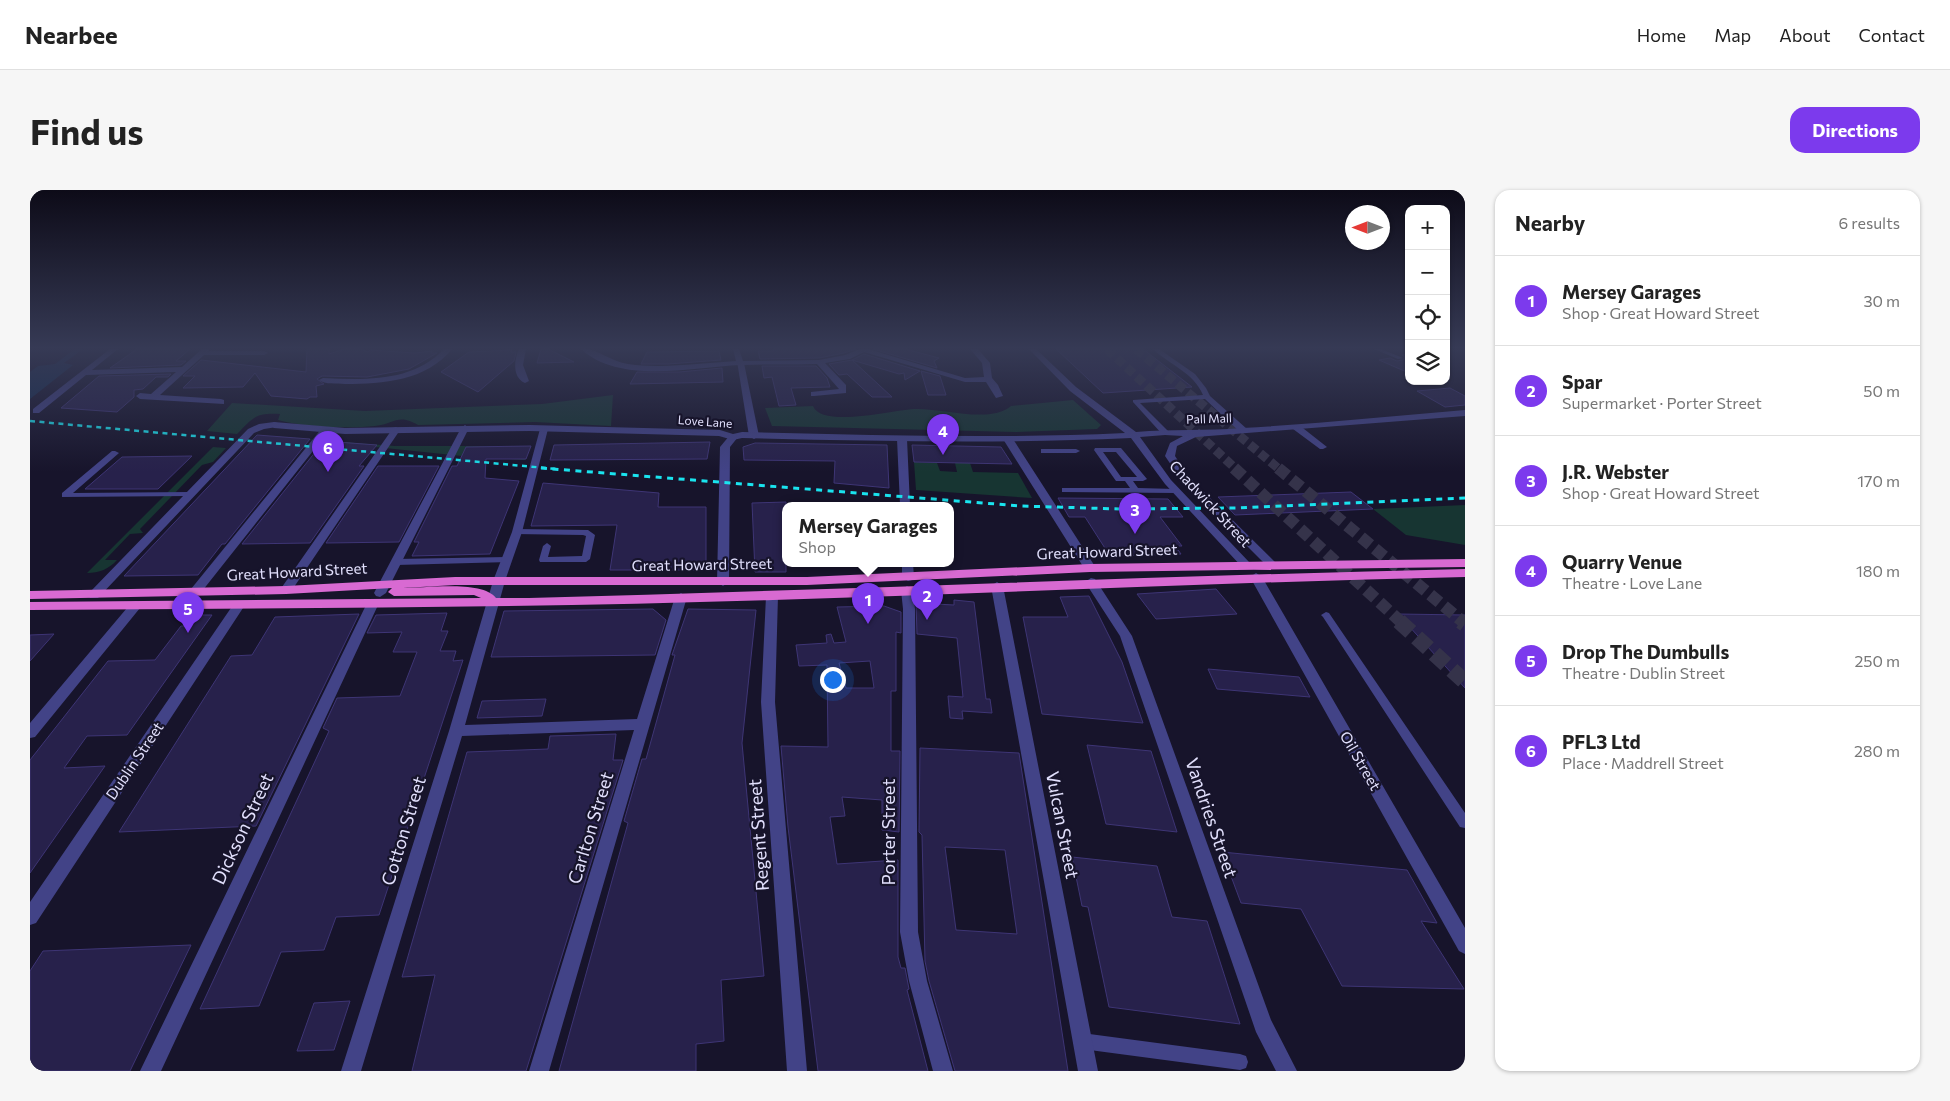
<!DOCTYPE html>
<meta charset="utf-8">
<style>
body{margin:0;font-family:Commissioner,sans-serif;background:#f6f6f6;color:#222}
.controls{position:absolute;right:15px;top:15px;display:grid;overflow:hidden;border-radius:10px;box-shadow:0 1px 4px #0004}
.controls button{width:45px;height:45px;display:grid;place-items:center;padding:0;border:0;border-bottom:1px solid #e0e0e0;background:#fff;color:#222;font:25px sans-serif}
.compass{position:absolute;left:1315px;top:15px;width:45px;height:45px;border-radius:50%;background:#fff;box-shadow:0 1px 4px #0004;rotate:270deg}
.you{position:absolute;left:802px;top:489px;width:18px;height:18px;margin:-12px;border:4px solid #fff;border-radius:50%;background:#1a73e8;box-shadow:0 0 0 8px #1a73e833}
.badge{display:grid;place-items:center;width:32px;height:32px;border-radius:50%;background:#7c3aed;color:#fff;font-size:16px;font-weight:700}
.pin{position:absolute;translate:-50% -41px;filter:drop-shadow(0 1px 2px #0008)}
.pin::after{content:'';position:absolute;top:26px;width:18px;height:15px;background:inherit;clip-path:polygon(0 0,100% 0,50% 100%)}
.popup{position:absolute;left:752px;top:312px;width:172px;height:65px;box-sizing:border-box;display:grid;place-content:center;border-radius:10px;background:#fff;filter:drop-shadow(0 1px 4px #0005);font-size:16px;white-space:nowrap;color:#767676}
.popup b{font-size:19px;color:#222}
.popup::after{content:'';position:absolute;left:50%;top:100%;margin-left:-10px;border:10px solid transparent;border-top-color:#fff}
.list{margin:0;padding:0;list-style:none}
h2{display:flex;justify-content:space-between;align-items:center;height:65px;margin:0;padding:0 20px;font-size:21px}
h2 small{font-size:16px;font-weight:400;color:#767676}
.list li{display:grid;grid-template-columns:32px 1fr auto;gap:15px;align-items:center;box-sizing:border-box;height:90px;padding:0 20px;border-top:1px solid #e0e0e0}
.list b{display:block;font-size:19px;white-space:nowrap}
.list p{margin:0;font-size:16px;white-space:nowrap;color:#767676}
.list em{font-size:16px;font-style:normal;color:#767676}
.icon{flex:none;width:28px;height:28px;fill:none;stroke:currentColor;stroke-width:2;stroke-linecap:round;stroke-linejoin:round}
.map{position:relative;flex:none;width:1435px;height:881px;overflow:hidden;border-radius:15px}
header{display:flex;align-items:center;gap:30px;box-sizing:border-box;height:70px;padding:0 25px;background:#fff;border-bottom:1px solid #e0e0e0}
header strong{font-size:24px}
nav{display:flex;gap:28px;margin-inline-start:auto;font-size:18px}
.intro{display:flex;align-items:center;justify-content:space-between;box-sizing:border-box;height:120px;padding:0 30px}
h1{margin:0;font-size:35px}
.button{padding:12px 22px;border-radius:15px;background:#7c3aed;color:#fff;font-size:18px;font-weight:700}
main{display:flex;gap:30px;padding:0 30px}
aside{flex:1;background:#fff;border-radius:15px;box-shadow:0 1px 4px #0004}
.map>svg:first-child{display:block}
.green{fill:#173532}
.water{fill:#142d50}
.building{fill:#27214b;stroke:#3e3575;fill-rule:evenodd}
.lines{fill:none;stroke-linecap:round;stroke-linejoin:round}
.trunk-tunnel-far2{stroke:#35334a;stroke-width:9;stroke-dasharray:9 4.5;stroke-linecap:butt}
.trunk-tunnel-far1{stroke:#35334a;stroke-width:12;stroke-dasharray:12 6;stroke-linecap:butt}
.trunk-tunnel{stroke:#35334a;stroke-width:16;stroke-dasharray:16 8;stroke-linecap:butt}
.service{fill:#424387;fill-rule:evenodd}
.pedestrian{fill:#424387;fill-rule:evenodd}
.minor{fill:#424387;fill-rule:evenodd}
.tertiary{fill:#424387;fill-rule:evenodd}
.trunk{fill:#d86ad2;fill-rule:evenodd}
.rail-far1{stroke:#1ae4ef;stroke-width:2.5;stroke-dasharray:5 4.5;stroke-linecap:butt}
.rail{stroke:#1ae4ef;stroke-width:3;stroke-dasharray:6 5.5;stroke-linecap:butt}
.labels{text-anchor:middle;stroke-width:4.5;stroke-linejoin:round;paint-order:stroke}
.far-street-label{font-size:12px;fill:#e2e0fd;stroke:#17142b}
.street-label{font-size:15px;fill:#e2e0fd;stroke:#17142b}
.near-street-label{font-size:18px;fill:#e2e0fd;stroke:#17142b}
</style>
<header>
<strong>Nearbee</strong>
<nav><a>Home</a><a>Map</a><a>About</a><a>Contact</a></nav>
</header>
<div class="intro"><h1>Find us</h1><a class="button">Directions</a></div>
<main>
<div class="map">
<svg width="1435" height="881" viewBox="0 0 1435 881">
<rect width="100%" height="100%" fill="#17142b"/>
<!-- green -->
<path class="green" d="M583,205L581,236L505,232L388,235C368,223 364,234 345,236C319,239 273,237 248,230L250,224C225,223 224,227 207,244L177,241L202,213L335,221L512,214Z
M1043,210L1071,235L1067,239L986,242L742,236L735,218L783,216C792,239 867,219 886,219C911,218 961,234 981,216Z
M249,247L365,256H499L495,270L432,266Z
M183,257L196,258L183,272L172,275L110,339L113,343L100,344L75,370H87C79,379 69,383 57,383Z
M884,272L907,273L910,281L927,282L925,273H940L943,282L988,283L1002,308L886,300Z
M1435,315V355L1376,345L1343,319Z"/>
<!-- water -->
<path class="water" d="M45,159H53L34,173L43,175L0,209V182L8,176L25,174Z"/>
<!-- building -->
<path class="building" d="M107,159H160L146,171H156L151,175L80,178Z
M277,159H299V164L314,159H330L338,162L340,160L385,163L402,161L401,163H407L379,179L337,187L292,186L287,189L294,194L286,196L287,207H280L277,209L241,206L225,183L213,197L153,198L165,186H153L171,170L276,182Z
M511,159H518L544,172L507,173Z
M743,159H826L814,163L789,168L730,169L728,161H744Z
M843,159H875L909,168L904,171L907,178Z
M1026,159H1113L1162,197L1073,203Z
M482,160L481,162H486L484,171L448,202L411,182L439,162Z
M689,161L691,170L638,174H611L617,162Z
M834,164L890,181L875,190L874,183L869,184L822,170Z
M1379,164V183L1349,170L1360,168L1367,171L1373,170L1375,167L1372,165Z
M822,170L862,207H842L817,184L809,185L799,174Z
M732,176H786L797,188L800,197L761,198L766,215L749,216L742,187L734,188Z
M692,178L693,192L600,194L607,182H649Z
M891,181L910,186L916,205H898Z
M141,184L138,187H126L113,199L104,200V207L87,222L31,218L69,186Z
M1420,198L1435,206V215L1415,217L1387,201Z
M227,245L280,249L195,354H192L168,385L94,386Z
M294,251L347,255L329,276H334L280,353L212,354Z
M680,252L677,269L520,270L524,255Z
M725,253L857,255L859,298L804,293L805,271L714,270L713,257Z
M882,255L971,257L982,274L884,272Z
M501,256L496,269H456L455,288L489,291L460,364L382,366L389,352H384L422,276H427L436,257Z
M162,266L128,299H55L92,267Z
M348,276H409L369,352L296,353Z
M513,293L629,303L628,317H676V376L666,380H580L587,335L501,336Z
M1321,302L1343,319L1205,325L1188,307Z
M1028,308L1138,309L1153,327H1130L1152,356H1145L1151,364L1080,366L1055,327H1039Z
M756,312V382H725L722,313Z
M1186,399L1207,424L1126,429L1107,404Z
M1059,406L1092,472L1113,533L1012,524L993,427H1038L1030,407Z
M924,410L944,412L956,509H960L962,523L932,521L933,529L920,528L918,506L933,507L927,448L887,444L886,413L924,415Z
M854,416L871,422V443L866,442V501H861V561H870L869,642L852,640V610L812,607L815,626L800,627L807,674L868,670V767L871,778H875L879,799L877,800L898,881H788L758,637L751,556L798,557L797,475L769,476L766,455L797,453L796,445L801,444L804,453L816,452L807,417ZM840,471L844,498H816L809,473Z
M623,419L636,430L625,465L461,467L474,421Z
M658,419L726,420L712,553L734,786L691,790L694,851L666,854V881H529L598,633L594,631L612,569H616L645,465H642Z
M417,423L411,441H418L410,461H426L423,471L433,470L349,725L306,727L294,760L251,762L229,816L170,819L299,541L293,538L307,508L370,506L387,462H363L372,442L337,443L346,425Z
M329,424L226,636L89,642L201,466L222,465L245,427Z
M1368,424L1435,425V498Z
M165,425H182L97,545L57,546L34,578L75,576L0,683V570L78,471L125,470L151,436H158Z
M24,444L0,471V445Z
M1178,479L1269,487L1280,507L1187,499Z
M516,509L512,526L447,528L452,511Z
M586,544L583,570H593L496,881H382L405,785L372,787L437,562L518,559L520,546Z
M1057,555L1121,561L1147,642L1076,634Z
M890,558L989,563L1038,881H925L899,791L895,771L892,645L889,642ZM915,657L975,660L987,744L926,740Z
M1192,662L1377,680L1407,733L1391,731L1434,799L1312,796L1271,719L1211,713Z
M1042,667L1127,676L1142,727L1177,731L1210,834L1079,817L1058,717L1052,716Z
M161,755L100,881H0V781L13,761Z
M320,811L304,860L267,861L284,813Z"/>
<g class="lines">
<!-- trunk-tunnel-far2 -->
<path class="trunk-tunnel-far2" d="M1077,159L1206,279
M1106,159L1249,279"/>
<!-- trunk-tunnel-far1 -->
<path class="trunk-tunnel-far1" d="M1204,278L1371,432
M1248,278L1433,432"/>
<!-- trunk-tunnel -->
<path class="trunk-tunnel" d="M1369,431L1435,492
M1431,431L1435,434"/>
<!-- service -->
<path class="service" d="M1123,159H1129L1165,184L1176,198L1180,206L1217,239V243H1211L1175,209L1110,213L1139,242L1132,244L1103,212V210L1173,205C1163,182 1140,175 1123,159Z
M1344,159H1351L1373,168L1368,169Z
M1263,235H1269L1297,257L1293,259H1290L1263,239Z
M1065,258H1091L1117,289L1113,291H1103L1108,298L1146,299L1150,301L1146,303L1032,302V298H1100L1095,291H1086L1064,260ZM1073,262H1086L1107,287H1091Z
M1011,259H1046L1050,261L1046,263H1011Z
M82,261H85L89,263L43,303L160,302L164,304L160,306L32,307V303Z
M487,339L558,340L565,345L560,369L556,372H510L509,370L513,356L517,353L521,356L518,367L552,366L556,346L553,345L484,344L483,342Z
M477,367L480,368L481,370L480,372L366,375L361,372L366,369Z
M1296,422L1299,423L1435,623V638L1430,637L1293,427L1291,425Z
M1052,843L1210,864L1216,866L1218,872L1216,878L1210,880L1052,859L1046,857L1044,851L1046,845Z"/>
<!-- pedestrian -->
<path class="pedestrian" d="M707,171L714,173L729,246L724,249L719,246Z"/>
<!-- minor -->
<path class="minor" d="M80,159H88L62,180L152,177L172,159H179V161H234L238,163L234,165H174L130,205L191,209L194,210V214L110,209L106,206L110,203L121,204L146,182L56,185L9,223H3V219Z
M414,159H422C396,191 353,194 315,194C307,193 295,195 289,190L293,188C336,190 383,192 414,159Z
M489,159H496L493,175L499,191L495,193C482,187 484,170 489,159Z
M551,159C565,157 581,172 598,174C633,179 670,173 706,171L703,159H709L713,171L789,170L815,165L830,159H838L935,188L954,187L952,173L940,159H948L960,173L962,188L968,195L973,206L966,208L956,192H935L834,162L820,169L795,173L816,195V203L784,206H781V202L809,199L787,174C761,175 736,174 710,175C663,177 590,195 551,159Z
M244,232L247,233V237L234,239L224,243L68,408H60L58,405L60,402L218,239L229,234Z
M435,235L439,238L356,403L350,407L346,406L344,403L431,238Z
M514,236L518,239L492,342L475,391L435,535L607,529L645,407L651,403L657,407L519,881H499L604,540L432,546L331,881H311L419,541L463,391L482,342L510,239Z
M295,237L299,240L298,242L169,405H161L159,402L161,399L292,238Z
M366,237L370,240L260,403H252L250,400L252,397L363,238Z
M703,244L708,247L700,257L699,392L693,396L687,392L690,257L700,245Z
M872,246L877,249L880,315H870L867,249Z
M978,246L983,249L1066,378L1064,380L1060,381L1054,378L973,249Z
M872,373H883L884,387L882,390L878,391L872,387Z
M1226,383L1232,387L1435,738V764L1429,761L1220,387Z
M1061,388L1065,389L1102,446L1241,830L1267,881H1246L1226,842L1090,446L1055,392Z
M967,392L973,396L1068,881H1048L961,396Z
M877,396L883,400L885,419L888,742L897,791L923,881H903L879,791L870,742L873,419L871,400Z
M742,402L748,406L745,512L777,881H757L731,512L736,406Z
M343,409L349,413L131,881H110L337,413Z
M106,411L112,415L110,418L5,547L0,548V533L102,412Z
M209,411L215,415L213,418L6,733L0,735V712L205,412Z"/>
<!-- tertiary -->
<path class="tertiary" d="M999,159H1006L1046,197L1106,242C1141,239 1176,241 1212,238C1286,234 1361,226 1435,220V226L1166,247L1147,256L1145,266L1159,287L1246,373L1248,375L1242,378L1238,377L1152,291L1135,266L1140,253L1153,246L1135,245L1110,247L1141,290L1220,373L1222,375L1220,377H1212L1135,294L1101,248C972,254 842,251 712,248L703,250L689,246L500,241L315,244L244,238L240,235L244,232L315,238L500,235L690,240L703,244L712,242C840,245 967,249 1095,243L1040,201Z"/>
<!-- trunk -->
<path class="trunk" d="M1435,369V377L1060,382L777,395H425L373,398C395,398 453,390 466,408H499C811,400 1123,386 1435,379V387C1204,392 974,403 743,410C495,418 248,418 0,420V412L451,408L444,405L364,406L358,402L362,398L256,404L0,409V401L256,396L425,387H777L1060,374Z"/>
<!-- rail-far1 -->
<path class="rail-far1" d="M0,231L527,279"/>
<!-- rail -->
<path class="rail" d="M511,278L991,316L1090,319L1206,318L1435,308"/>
</g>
<!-- sky -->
<linearGradient id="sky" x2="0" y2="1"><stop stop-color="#0d0b18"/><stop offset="0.56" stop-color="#363a55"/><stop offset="1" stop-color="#363a55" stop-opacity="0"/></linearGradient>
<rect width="1435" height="282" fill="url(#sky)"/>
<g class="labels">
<!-- far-street labels -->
<g class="far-street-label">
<text transform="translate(1179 229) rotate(-2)" y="4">Pall Mall</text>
<text transform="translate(675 232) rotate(4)" y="4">Love Lane</text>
</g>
<!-- street labels -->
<g class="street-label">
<text transform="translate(1180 314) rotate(47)" y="5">Chadwick Street</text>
<text transform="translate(1077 362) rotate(-2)" y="5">Great Howard Street</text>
<text transform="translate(672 375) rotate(-1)" y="5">Great Howard Street</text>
<text transform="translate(267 382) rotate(-3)" y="5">Great Howard Street</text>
<text transform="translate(105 571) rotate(-56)" y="5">Dublin Street</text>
<text transform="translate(1330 571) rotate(60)" y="5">Oil Street</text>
</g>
<!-- near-street labels -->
<g class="near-street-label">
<text transform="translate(1181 628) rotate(71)" y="6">Vandries Street</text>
<text transform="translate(1032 635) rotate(79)" y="6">Vulcan Street</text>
<text transform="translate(561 638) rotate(-73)" y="6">Carlton Street</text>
<text transform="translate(213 639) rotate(-65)" y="6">Dickson Street</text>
<text transform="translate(374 641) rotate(-73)" y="6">Cotton Street</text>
<text transform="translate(859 642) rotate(-90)" y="6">Porter Street</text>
<text transform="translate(729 645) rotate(-94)" y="6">Regent Street</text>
</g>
</g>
</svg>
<div class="controls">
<button>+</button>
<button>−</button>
<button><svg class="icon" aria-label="locate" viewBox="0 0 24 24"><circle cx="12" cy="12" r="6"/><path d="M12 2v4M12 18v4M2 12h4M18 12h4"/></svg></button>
<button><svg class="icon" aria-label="layers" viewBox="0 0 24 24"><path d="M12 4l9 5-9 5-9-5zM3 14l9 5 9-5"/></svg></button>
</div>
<svg class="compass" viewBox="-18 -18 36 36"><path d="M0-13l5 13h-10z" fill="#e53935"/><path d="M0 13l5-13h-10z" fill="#767676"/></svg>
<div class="you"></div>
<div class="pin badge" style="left:838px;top:434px">1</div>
<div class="popup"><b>Mersey Garages</b>Shop</div>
<div class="pin badge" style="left:897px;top:430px">2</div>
<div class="pin badge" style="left:1105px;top:344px">3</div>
<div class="pin badge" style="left:913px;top:265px">4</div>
<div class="pin badge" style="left:158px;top:443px">5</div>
<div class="pin badge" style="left:298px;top:282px">6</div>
</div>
<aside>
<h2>Nearby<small>6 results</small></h2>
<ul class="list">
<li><span class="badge">1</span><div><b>Mersey Garages</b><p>Shop · Great Howard Street</p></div><em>30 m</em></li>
<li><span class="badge">2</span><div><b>Spar</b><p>Supermarket · Porter Street</p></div><em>50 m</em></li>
<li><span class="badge">3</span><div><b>J.R. Webster</b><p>Shop · Great Howard Street</p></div><em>170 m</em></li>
<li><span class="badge">4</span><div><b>Quarry Venue</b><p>Theatre · Love Lane</p></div><em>180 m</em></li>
<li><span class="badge">5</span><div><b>Drop The Dumbulls</b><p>Theatre · Dublin Street</p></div><em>250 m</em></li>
<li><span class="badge">6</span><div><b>PFL3 Ltd</b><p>Place · Maddrell Street</p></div><em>280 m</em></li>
</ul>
</aside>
</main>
